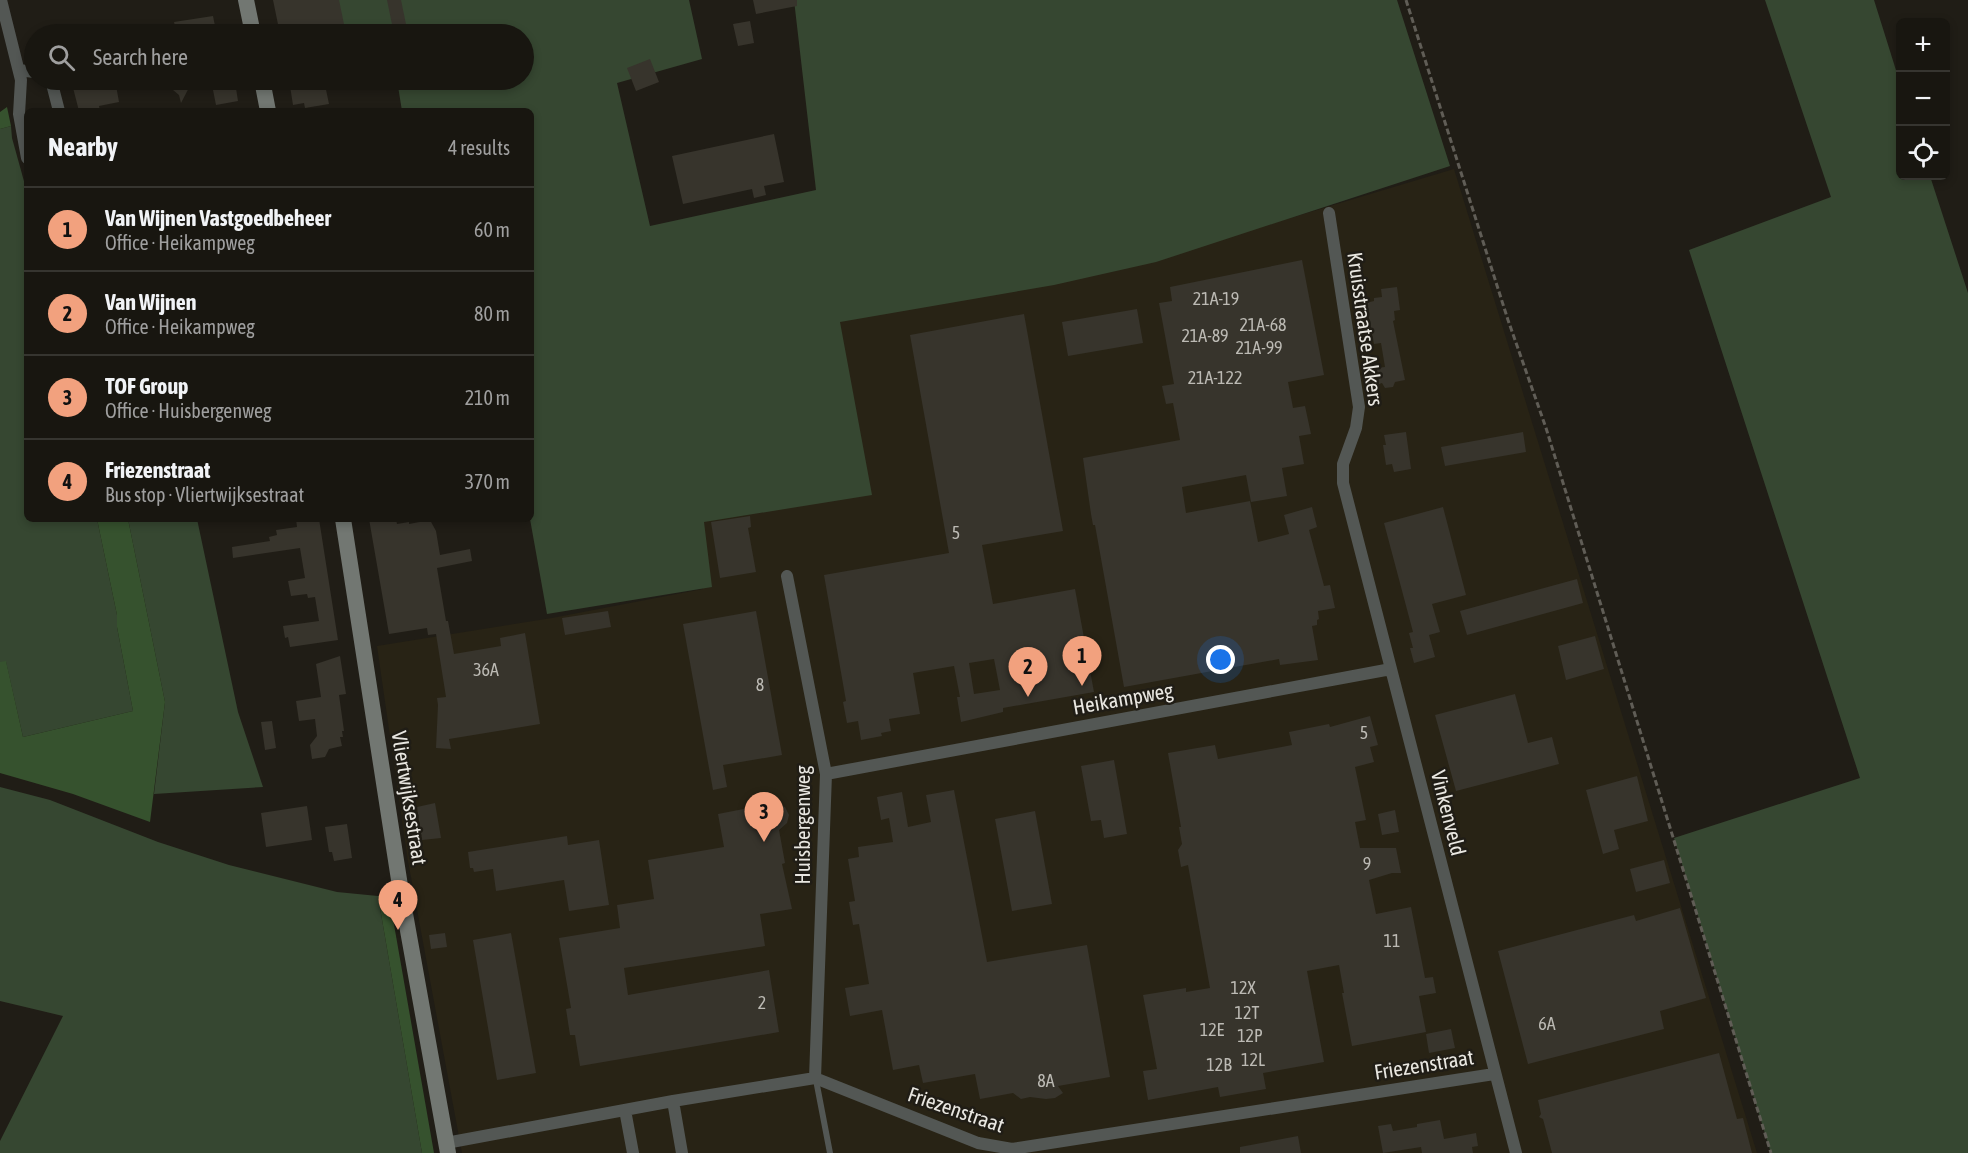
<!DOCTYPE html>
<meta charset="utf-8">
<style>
body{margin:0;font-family:"Asap Condensed",sans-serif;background:#25231e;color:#f1f3f6}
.controls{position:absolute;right:18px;top:18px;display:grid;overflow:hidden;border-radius:9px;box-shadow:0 3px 9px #0003}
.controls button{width:54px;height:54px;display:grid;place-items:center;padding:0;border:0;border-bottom:2px solid #363530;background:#181610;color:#f1f3f6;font:30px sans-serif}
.you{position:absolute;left:1221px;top:660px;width:21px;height:21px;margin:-15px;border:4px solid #fff;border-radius:50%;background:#1a73e8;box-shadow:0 0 0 9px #1a73e833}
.badge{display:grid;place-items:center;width:39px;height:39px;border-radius:50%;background:#f2a17e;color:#111;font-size:20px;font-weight:700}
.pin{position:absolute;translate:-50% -50px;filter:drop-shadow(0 2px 3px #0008)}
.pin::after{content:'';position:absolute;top:32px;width:21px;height:18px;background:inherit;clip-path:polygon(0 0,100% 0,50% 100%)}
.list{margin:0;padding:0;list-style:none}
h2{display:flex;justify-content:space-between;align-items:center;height:78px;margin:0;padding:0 24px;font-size:26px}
h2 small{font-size:20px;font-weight:400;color:#9f9f9f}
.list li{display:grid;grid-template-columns:39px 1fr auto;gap:18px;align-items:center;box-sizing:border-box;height:84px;padding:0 24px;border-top:2px solid #363530}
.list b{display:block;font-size:22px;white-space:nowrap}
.list p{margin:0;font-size:20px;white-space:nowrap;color:#9f9f9f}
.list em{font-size:20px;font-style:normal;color:#9f9f9f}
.icon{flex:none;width:33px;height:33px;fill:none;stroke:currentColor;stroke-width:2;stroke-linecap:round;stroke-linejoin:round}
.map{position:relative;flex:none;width:1968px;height:1153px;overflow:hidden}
.search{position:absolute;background:#181610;box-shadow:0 3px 9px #0003;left:24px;top:24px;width:510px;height:66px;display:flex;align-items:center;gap:15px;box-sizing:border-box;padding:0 21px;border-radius:33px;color:#9f9f9f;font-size:22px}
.panel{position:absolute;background:#181610;box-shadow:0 3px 9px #0003;left:24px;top:108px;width:510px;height:414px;border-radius:9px}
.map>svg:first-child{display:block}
.built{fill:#282315}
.green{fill:#364731}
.forest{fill:#36522e}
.building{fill:#37342c;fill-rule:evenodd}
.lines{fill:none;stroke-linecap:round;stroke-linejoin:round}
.path{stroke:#605d56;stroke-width:3;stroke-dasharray:6 3;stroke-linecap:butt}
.lane{stroke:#535754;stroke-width:6}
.street{stroke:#535754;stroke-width:12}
.secondary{stroke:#727772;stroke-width:16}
.labels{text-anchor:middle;stroke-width:5;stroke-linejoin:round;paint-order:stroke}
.number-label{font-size:18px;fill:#bcbab4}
.street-label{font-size:21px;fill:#e9e7e1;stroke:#201d16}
</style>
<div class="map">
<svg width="1968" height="1153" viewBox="0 0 1968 1153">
<rect width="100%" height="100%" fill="#201d16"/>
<!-- built -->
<path class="built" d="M1454,169L1757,1153H462L408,861L377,646L552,618L703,589V512L836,318L1133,265Z"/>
<!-- green -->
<path class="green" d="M333,0H689L702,59L617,83L650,226L816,190L794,0H1397L1450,166L1156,262L1054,285L840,322L872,495L704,522L712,587L547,614L530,519L531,111H402L397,80H524V34H341Z
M1765,0H1874L1900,83V176H1930L1968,293V1153H1771L1674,838L1860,778L1689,250L1831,197Z
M11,126L12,138L27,192V519H97L117,615V627L133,711L23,737L6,662H0V129Z
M128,519H197L238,712L263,787L154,794L165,702Z
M0,787L50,800L158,842L229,865L337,892L378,896L422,1153H0V1141L63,1016L0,1001Z"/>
<!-- forest -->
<path class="forest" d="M7,107L11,126L0,129V112Z
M97,519H128L165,702L150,822L73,794L0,773V662L6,661L23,737L133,711L117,627V615Z
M378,896H389L434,1153H422Z"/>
<!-- building -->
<path class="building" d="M273,0H339L346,34H310V31L293,34H280Z
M387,0H401L408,34H394Z
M753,0H797V6L756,14Z
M213,16L216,31L196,34H177L174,22Z
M750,21L754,43L738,46L733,24Z
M650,59L659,82L636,91L627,68Z
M71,80H115L119,102L99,106L100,111H79Z
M176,80H193L181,103L179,95L167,85L177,83Z
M211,80H227L228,84L235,82L238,101L216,105Z
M324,80L329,104L305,108L304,103L293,105L290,86Z
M774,134L784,182L764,186L766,195L754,198L752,189L683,204L672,156Z
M1302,260L1324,375L1288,382L1293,408L1305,406L1311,434L1299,436L1304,464L1282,468L1287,496L1251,502L1246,475L1182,487L1186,513L1250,501L1258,542L1289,534L1284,515L1312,507L1317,527L1309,530L1324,586L1330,585L1335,608L1318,611L1319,619L1317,620V625L1312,626L1318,660L1280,665L1279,659L1124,687L1095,525H1093L1091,514L1083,458L1180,440L1173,403L1166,404L1162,386L1174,384L1159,303L1172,301L1170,287Z
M1397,287L1400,310L1394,311L1395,320L1393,321L1405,380L1395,382L1393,387L1385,388L1382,383L1379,384L1376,368L1385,367L1381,343L1374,344L1366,303L1374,301V298L1382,297L1381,289Z
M1137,309L1143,343L1068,356L1062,322Z
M1024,314L1063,531L982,545L993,604L1075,589L1094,692L1003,708V712L961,722L957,697H960L954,666L913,673L920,714L889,719L891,731L881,733L882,736L861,740L858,721L847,723L843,702L846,701L824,575L949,553L910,335ZM994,659L1000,690L974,694L969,663Z
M1406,432L1411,469L1394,472L1392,464L1386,465L1383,445H1386L1384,435Z
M1523,432L1526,452L1445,466L1441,447Z
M1443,507L1466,595L1432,604L1440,632L1429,635L1435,657L1414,663L1410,648H1413L1409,633L1413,632L1384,523Z
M750,516L751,527L748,528L756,572L720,578L711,522Z
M296,519H319L338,640L290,647L288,637L285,638L283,626L319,621L315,597L308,598L307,594L291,596L288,581L305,578L300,548L233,558L232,547L270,541L269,537L277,535L276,530L297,527Z
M369,519H396L397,524L409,522V524L430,520L436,531L440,555L470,549L472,561L437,568L446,621H448L454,654L501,646L500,638L525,633L540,724L449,739L451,749L436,748L438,705L437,698L446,697L436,634L428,635L427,628L389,634Z
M1577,579L1583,603L1467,635L1460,611Z
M608,611L611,627L565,635L562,618Z
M756,611L782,755L723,765L727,787L713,790L683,624Z
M1595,636L1604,669L1566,680L1558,646Z
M340,656L346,694L339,695L344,731H342L343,737H340L342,746L329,749L325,757L312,759L310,745L317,736L315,719L299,721L296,701L321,697L316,664Z
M1515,694L1528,743L1552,737L1559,764L1456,791L1435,715Z
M1370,716L1378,745L1370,747L1374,762L1355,767L1366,820L1355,822L1360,848H1396L1401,873H1392L1369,880L1376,914L1411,907L1425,978L1433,977L1436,993L1419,996L1426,1032L1352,1046L1342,993H1344L1339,965L1307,971L1324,1062L1263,1073L1266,1089L1220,1097L1218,1087L1148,1100L1143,1071L1157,1069L1143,995L1186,988V992L1210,988L1188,865L1181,867L1178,850L1182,844L1179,827H1181L1168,753L1215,745L1218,759L1292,745L1289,732L1329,724L1330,727Z
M272,721L276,748L265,750L261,722Z
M1114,760L1127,834L1104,838L1101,820L1091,821L1081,766Z
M1637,776L1648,821L1614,830L1619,849L1603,854L1586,790Z
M954,790L987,962L1087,945L1110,1077L1058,1086L1063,1093L1055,1098L1046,1099L1030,1097L1021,1099L1013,1093L980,1099L975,1074L923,1083L919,1065L893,1070L882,1010L850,1016L845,988L869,984L859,924L853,925L849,902L855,901L848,859L859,857L858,847L893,842L889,818L881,820L877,797L902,792L908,827L931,822L926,795Z
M435,803L441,838L422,840L417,807Z
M775,803L785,807L789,815L787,823L779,830L785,863L782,864L792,909L760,914L765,946L624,968L628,995L769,970L779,1032L580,1066L575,1035H570L566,1009L571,1008L559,938L620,928L617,905L654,899L648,860L724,847L718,814Z
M307,806L312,840L266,847L261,813Z
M1395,810L1399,832L1382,835L1378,814Z
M1035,811L1052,904L1012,911L995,819Z
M347,824L352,858L334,861L332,852H329L325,827Z
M567,836L568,845L599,840L609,905L569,911L564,880L496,891L493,869L474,872L473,868H470L468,852Z
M1664,860L1670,883L1636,892L1630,869Z
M1680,908L1706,998L1660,1011L1664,1029L1528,1064L1498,951L1634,915L1636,921Z
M445,933L447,947L431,949L429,935Z
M511,933L536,1073L497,1080L473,940Z
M1451,1029L1455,1048L1429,1053L1426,1034Z
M1719,1053L1737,1119L1743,1118L1752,1153H1552L1543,1119L1539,1117L1541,1114L1538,1100Z
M1440,1120L1444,1139L1476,1133L1478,1146L1472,1147L1473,1153H1422L1421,1147L1383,1153L1378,1126L1391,1124L1393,1131L1417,1127V1124Z
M1298,1136L1301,1153H1240V1147Z"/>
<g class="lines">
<!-- path -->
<path class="path" d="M1406,0L1508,320L1546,428L1771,1153"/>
<!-- lane -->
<path class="lane" d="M816,1080L830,1153"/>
<!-- street -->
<path class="street" d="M1,0L21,80L19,114L27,158
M19,70L34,72
M51,80L59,111
M1329,213L1359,407L1356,428L1343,464V483L1516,1153
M787,576L826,774L815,1078
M826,774L1391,669
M673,1101L682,1153
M625,1110L633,1153
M446,1143L673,1101L815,1078L978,1143L1012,1149L1494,1074"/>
<!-- secondary -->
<path class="secondary" d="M246,0L253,34
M262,80L268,111
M343,519L400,886L448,1153"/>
</g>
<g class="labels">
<!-- number labels -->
<g class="number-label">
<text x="1216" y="305">21A-19</text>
<text x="1263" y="331">21A-68</text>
<text x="1205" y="342">21A-89</text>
<text x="1259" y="354">21A-99</text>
<text x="1215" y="384">21A-122</text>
<text x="956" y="539">5</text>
<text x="486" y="676">36A</text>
<text x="760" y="691">8</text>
<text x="1364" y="739">5</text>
<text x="1367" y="870">9</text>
<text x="1392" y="947">11</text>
<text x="1243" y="994">12X</text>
<text x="762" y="1009">2</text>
<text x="1247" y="1019">12T</text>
<text x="1547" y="1030">6A</text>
<text x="1212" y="1036">12E</text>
<text x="1250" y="1042">12P</text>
<text x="1253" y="1066">12L</text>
<text x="1219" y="1071">12B</text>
<text x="1046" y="1087">8A</text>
</g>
<!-- street labels -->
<g class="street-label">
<text transform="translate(1365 329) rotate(82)" y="7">Kruisstraatse Akkers</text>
<text transform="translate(1123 699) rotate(-10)" y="7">Heikampweg</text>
<text transform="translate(409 798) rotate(81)" y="7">Vliertwijksestraat</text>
<text transform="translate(1448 813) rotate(76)" y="7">Vinkenveld</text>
<text transform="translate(803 825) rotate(-90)" y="7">Huisbergenweg</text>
<text transform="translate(1424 1065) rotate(-9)" y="7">Friezenstraat</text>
<text transform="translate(956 1110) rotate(19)" y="7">Friezenstraat</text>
</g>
</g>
</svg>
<div class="controls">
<button>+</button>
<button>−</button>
<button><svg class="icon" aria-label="locate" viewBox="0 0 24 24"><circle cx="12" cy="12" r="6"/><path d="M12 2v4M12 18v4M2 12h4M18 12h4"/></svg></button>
</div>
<div class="you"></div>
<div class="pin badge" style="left:1082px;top:686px">1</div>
<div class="pin badge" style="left:1028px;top:697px">2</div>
<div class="pin badge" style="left:764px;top:842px">3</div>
<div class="pin badge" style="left:398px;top:930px">4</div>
<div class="search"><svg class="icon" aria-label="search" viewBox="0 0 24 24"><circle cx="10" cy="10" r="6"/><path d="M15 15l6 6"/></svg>Search here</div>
<section class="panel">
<h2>Nearby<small>4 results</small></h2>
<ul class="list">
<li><span class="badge">1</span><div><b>Van Wijnen Vastgoedbeheer</b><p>Office · Heikampweg</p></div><em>60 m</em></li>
<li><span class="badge">2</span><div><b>Van Wijnen</b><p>Office · Heikampweg</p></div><em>80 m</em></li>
<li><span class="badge">3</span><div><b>TOF Group</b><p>Office · Huisbergenweg</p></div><em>210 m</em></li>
<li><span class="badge">4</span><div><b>Friezenstraat</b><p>Bus stop · Vliertwijksestraat</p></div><em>370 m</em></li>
</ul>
</section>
</div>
